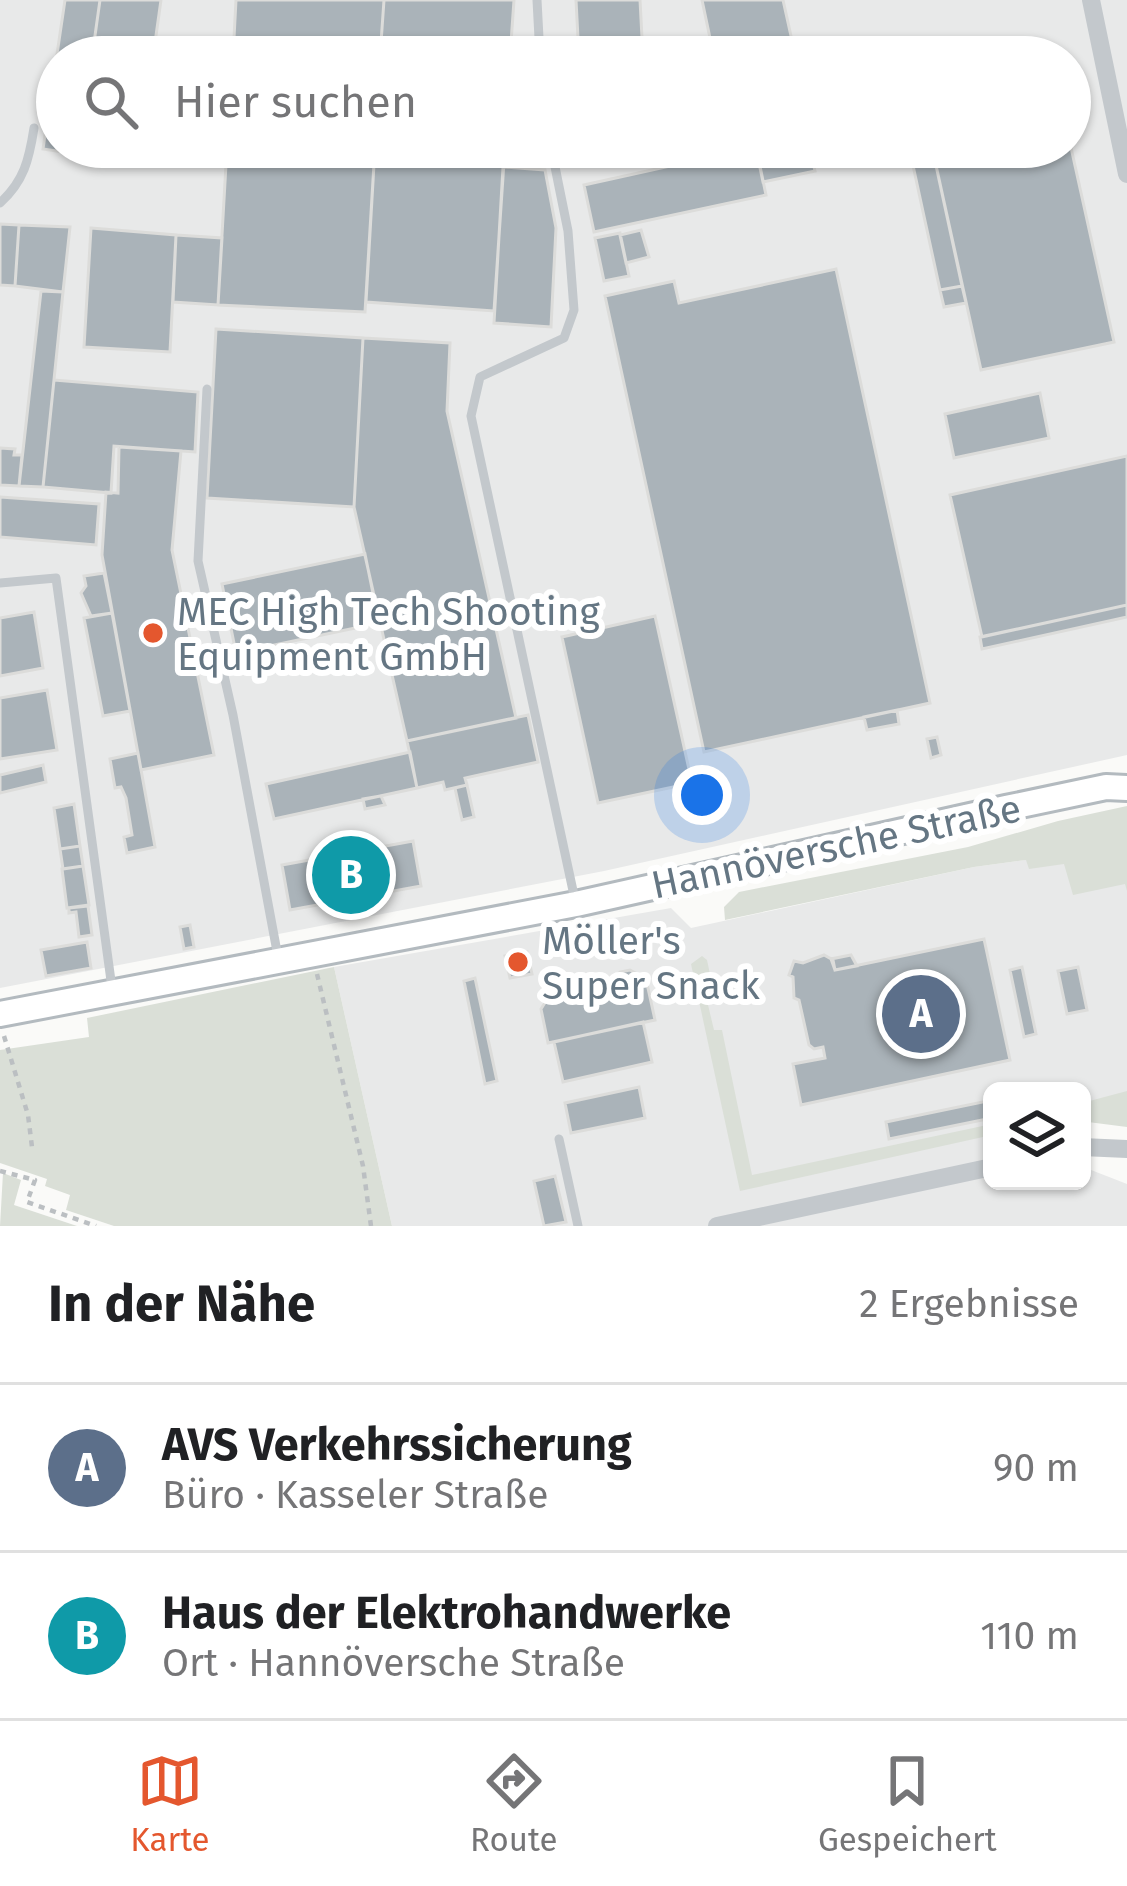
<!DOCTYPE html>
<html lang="de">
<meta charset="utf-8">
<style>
body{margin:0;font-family:"Fira Sans",sans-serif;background:#f2f2f2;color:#202124}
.controls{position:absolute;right:36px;bottom:36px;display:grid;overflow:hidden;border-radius:18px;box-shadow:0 3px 9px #0004}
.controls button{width:108px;height:108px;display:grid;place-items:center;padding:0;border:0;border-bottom:3px solid #e0e0e0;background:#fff;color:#202124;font:60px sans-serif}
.you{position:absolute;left:702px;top:795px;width:42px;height:42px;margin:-30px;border:9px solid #fff;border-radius:50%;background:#1a73e8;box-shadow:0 0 0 18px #1a73e833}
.badge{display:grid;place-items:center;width:78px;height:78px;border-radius:50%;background:#e4572e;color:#fff;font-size:39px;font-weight:700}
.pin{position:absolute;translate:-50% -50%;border:6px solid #fff;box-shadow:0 3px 12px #0006}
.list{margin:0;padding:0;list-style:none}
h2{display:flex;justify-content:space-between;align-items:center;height:156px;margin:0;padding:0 48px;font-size:51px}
h2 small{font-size:39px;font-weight:400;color:#757577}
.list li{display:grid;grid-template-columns:78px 1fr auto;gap:36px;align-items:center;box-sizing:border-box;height:168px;padding:0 48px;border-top:3px solid #e0e0e0}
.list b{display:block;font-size:45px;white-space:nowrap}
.list p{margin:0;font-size:39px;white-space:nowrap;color:#757577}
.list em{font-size:39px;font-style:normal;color:#757577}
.icon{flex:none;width:66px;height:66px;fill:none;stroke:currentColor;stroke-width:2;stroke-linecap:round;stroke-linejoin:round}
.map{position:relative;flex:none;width:1127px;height:1226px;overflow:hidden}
.search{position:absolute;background:#fff;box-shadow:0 3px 9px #0004;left:36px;right:36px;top:36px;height:132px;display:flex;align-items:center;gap:30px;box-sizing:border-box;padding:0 42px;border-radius:66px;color:#757577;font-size:45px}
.sheet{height:492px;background:#fff}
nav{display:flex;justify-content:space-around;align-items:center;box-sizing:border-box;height:168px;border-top:3px solid #e0e0e0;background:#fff;font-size:33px;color:#757577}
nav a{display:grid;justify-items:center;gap:6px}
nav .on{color:#e4572e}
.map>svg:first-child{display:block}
.built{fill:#e8e9e9;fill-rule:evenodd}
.green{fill:#dadfd7}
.building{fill:#aab3b9;stroke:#dcdcda;stroke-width:3}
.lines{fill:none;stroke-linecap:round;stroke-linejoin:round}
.secondary-casing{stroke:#b3babf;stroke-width:30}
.path{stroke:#bbbfc2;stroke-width:4.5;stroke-dasharray:6 6;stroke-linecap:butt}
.lane{stroke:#c3c8cc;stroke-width:9}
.street{stroke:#c3c8cc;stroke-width:18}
.secondary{stroke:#fff;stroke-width:24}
.poi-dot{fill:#e4572e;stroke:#fff;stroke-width:4.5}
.labels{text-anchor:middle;stroke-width:12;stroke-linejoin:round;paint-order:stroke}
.poi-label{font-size:39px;fill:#657683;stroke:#fff;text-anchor:start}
.street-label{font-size:39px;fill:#657683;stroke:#fff}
</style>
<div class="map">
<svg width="1127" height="1226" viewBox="0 0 1127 1226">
<rect width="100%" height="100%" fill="#fafaf8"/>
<!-- built -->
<path class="built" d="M0,0H1127V755L604,871L0,988ZM57,57H1070V147H57Z
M1113,848L1127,849V1105L1089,1114L1086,1168L1127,1184V1226H392L334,967L671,908L691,928L974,867ZM992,1091H1082V1181H992Z"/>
<!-- green -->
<path class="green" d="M1127,806V891L1125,884L1073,895L1064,864L1029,869L1026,860L974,867L725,920L724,907L739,892L968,847L1058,821Z
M702,956L707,960L711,979L703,984L714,1030H722L752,1175L992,1124V1135L740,1191L691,964Z
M334,967L392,1226H114L66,1210L70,1195L45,1186L47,1179L0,1163V1050L89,1037L87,1018Z
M1127,1091V1127L1088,1122L1089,1114L1082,1115V1103Z
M3,1173L21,1180L14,1205L77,1226H0Z"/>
<!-- building -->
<path class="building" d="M65,0H100L92,57H57V147H78L77,154L43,149Z
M100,0H161L153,57H92Z
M236,0H384L380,57H233Z
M384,0H514L510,57H380Z
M576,0H640L643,57H579Z
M702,0H783L795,54L714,57Z
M1070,143L1114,342L981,370L932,147H1070Z
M78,147H140L137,166L77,156Z
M227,147H375L365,312L218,305Z
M375,147H505L494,311L366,302Z
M756,147L766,195L594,232L584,185Z
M809,147L815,171L763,182L756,149Z
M909,147H932L962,286L940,290Z
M503,167L545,170L556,228L551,327L494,323Z
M0,224L19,225L15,286L0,285Z
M19,225L70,227L63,292L15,286Z
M91,228L176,235L170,352L84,347Z
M641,230L649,257L626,263L620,235Z
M620,233L629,276L604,281L595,238Z
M176,235L222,238L218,305L173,302Z
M836,269L930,703L704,752L605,296L674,281L679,303Z
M962,286L966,303L944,307L940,290Z
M41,291L63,292L43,487L19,486Z
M216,329L363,338L354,507L207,498Z
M363,338L450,343L447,411L516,718L407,741L354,507Z
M54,380L198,392L195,452L114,446L111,493L43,487Z
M1040,393L1049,438L954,458L945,414Z
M119,447L181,451L172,550L214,755L141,770L102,555L106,492L118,493Z
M0,448L15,449L14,455H22L19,486L0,485Z
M1127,456V605L982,637L950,495Z
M0,497L99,504L96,545L0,537Z
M365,554L379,623L236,653L222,584Z
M104,573L112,613L91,616L81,593L86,586L84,576Z
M1127,605V617L982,649L980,637Z
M34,612L43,668L0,676V618Z
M112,613L130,711L103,716L84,618Z
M655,616L692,783L598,803L562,637Z
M47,690L57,750L0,759V698Z
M897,710L899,724L867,730L864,717Z
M528,715L538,762L465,778L467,785L445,790L443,782L417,788L407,741Z
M937,737L941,755L931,758L927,739Z
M410,752L417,788L274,819L266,784Z
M138,753L155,847L127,853L124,837L132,835L126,798L121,787L115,788L110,759Z
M43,765L46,782L0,793V775Z
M467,785L474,817L462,820L455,788Z
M381,796L385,805L365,809L363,799Z
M74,804L80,846L60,849L54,808Z
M413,841L421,886L290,910L282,865Z
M80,846L83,866L63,869L60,849Z
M83,866L89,905L67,908L62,869Z
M88,906L92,935L79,937L76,912L69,913V908Z
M190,925L194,947L184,949L180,927Z
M984,939L1010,1060L801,1105L793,1064L825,1058L823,1047L814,1049L809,1045L799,1000L794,998L793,977L789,975L794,961L803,963L824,955L833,960L835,970Z
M87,942L91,968L46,976L41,950Z
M527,952L532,974L510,978L505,956Z
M851,955L857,966L835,970L831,959Z
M1022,967L1036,1034L1024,1037L1010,970Z
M1078,967L1087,1010L1067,1014L1058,971Z
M630,970L646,979L655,1020L548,1043L541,1009L546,1001L609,987L620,972Z
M475,978L497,1081L485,1084L464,981Z
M643,1022L652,1062L563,1082L554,1042Z
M639,1087L645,1118L571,1133L565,1103Z
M992,1100V1118L889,1139L886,1122Z
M555,1176L566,1222L544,1226L534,1181Z"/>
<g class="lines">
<!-- secondary casing -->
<g class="secondary-casing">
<path id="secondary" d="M0,1014L576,904L1006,808L1106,787L1127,788"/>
</g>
<!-- path -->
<path class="path" d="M317,974L363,1166L371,1226
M4,1036L28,1115L32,1147
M0,1171L35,1180L27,1202L96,1226"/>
<!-- lane -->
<path class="lane" d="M537,0L540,57
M551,147L568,231L574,310L564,338L480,377L471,416L575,900
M0,203C24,181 29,160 34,128
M207,389L198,561L233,715L278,957
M0,583L56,578L112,988
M559,1139L578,1226"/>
<!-- street -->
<path class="street" d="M1091,0L1127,174
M1082,1147L1127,1149
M717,1226L992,1167"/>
<!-- secondary -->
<use href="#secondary" class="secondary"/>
</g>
<!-- markers -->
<g class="poi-dot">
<circle cx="153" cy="633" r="12"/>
<circle cx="518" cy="962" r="12"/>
</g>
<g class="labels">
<!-- poi labels -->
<g class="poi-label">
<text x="177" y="625">MEC High Tech Shooting<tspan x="177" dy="45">Equipment GmbH</tspan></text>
<text x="542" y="954">Möller's<tspan x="542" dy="45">Super Snack</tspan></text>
</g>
<!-- street labels -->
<g class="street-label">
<text transform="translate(836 846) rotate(-12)" y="14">Hannöversche Straße</text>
</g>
</g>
</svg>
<div class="controls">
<button><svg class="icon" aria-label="layers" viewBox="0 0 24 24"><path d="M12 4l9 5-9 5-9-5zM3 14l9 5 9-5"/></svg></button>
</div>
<div class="you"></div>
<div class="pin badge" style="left:921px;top:1014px;background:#5c6f8a">A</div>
<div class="pin badge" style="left:351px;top:875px;background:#0f9aa8">B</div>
<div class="search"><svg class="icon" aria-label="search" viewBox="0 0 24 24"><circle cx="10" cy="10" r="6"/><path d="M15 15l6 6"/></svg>Hier suchen</div>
</div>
<section class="sheet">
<h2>In der Nähe<small>2 Ergebnisse</small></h2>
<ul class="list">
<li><span class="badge" style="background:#5c6f8a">A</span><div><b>AVS Verkehrssicherung</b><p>Büro · Kasseler Straße</p></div><em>90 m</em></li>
<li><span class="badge" style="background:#0f9aa8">B</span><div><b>Haus der Elektrohandwerke</b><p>Ort · Hannöversche Straße</p></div><em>110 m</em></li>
</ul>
</section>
<nav>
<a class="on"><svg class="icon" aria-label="map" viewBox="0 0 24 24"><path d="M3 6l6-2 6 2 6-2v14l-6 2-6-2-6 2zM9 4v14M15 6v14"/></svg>Karte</a>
<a><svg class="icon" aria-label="directions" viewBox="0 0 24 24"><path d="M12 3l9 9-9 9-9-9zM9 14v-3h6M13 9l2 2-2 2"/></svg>Route</a>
<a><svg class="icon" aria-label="saved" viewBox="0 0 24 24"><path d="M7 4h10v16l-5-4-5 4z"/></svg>Gespeichert</a>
</nav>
